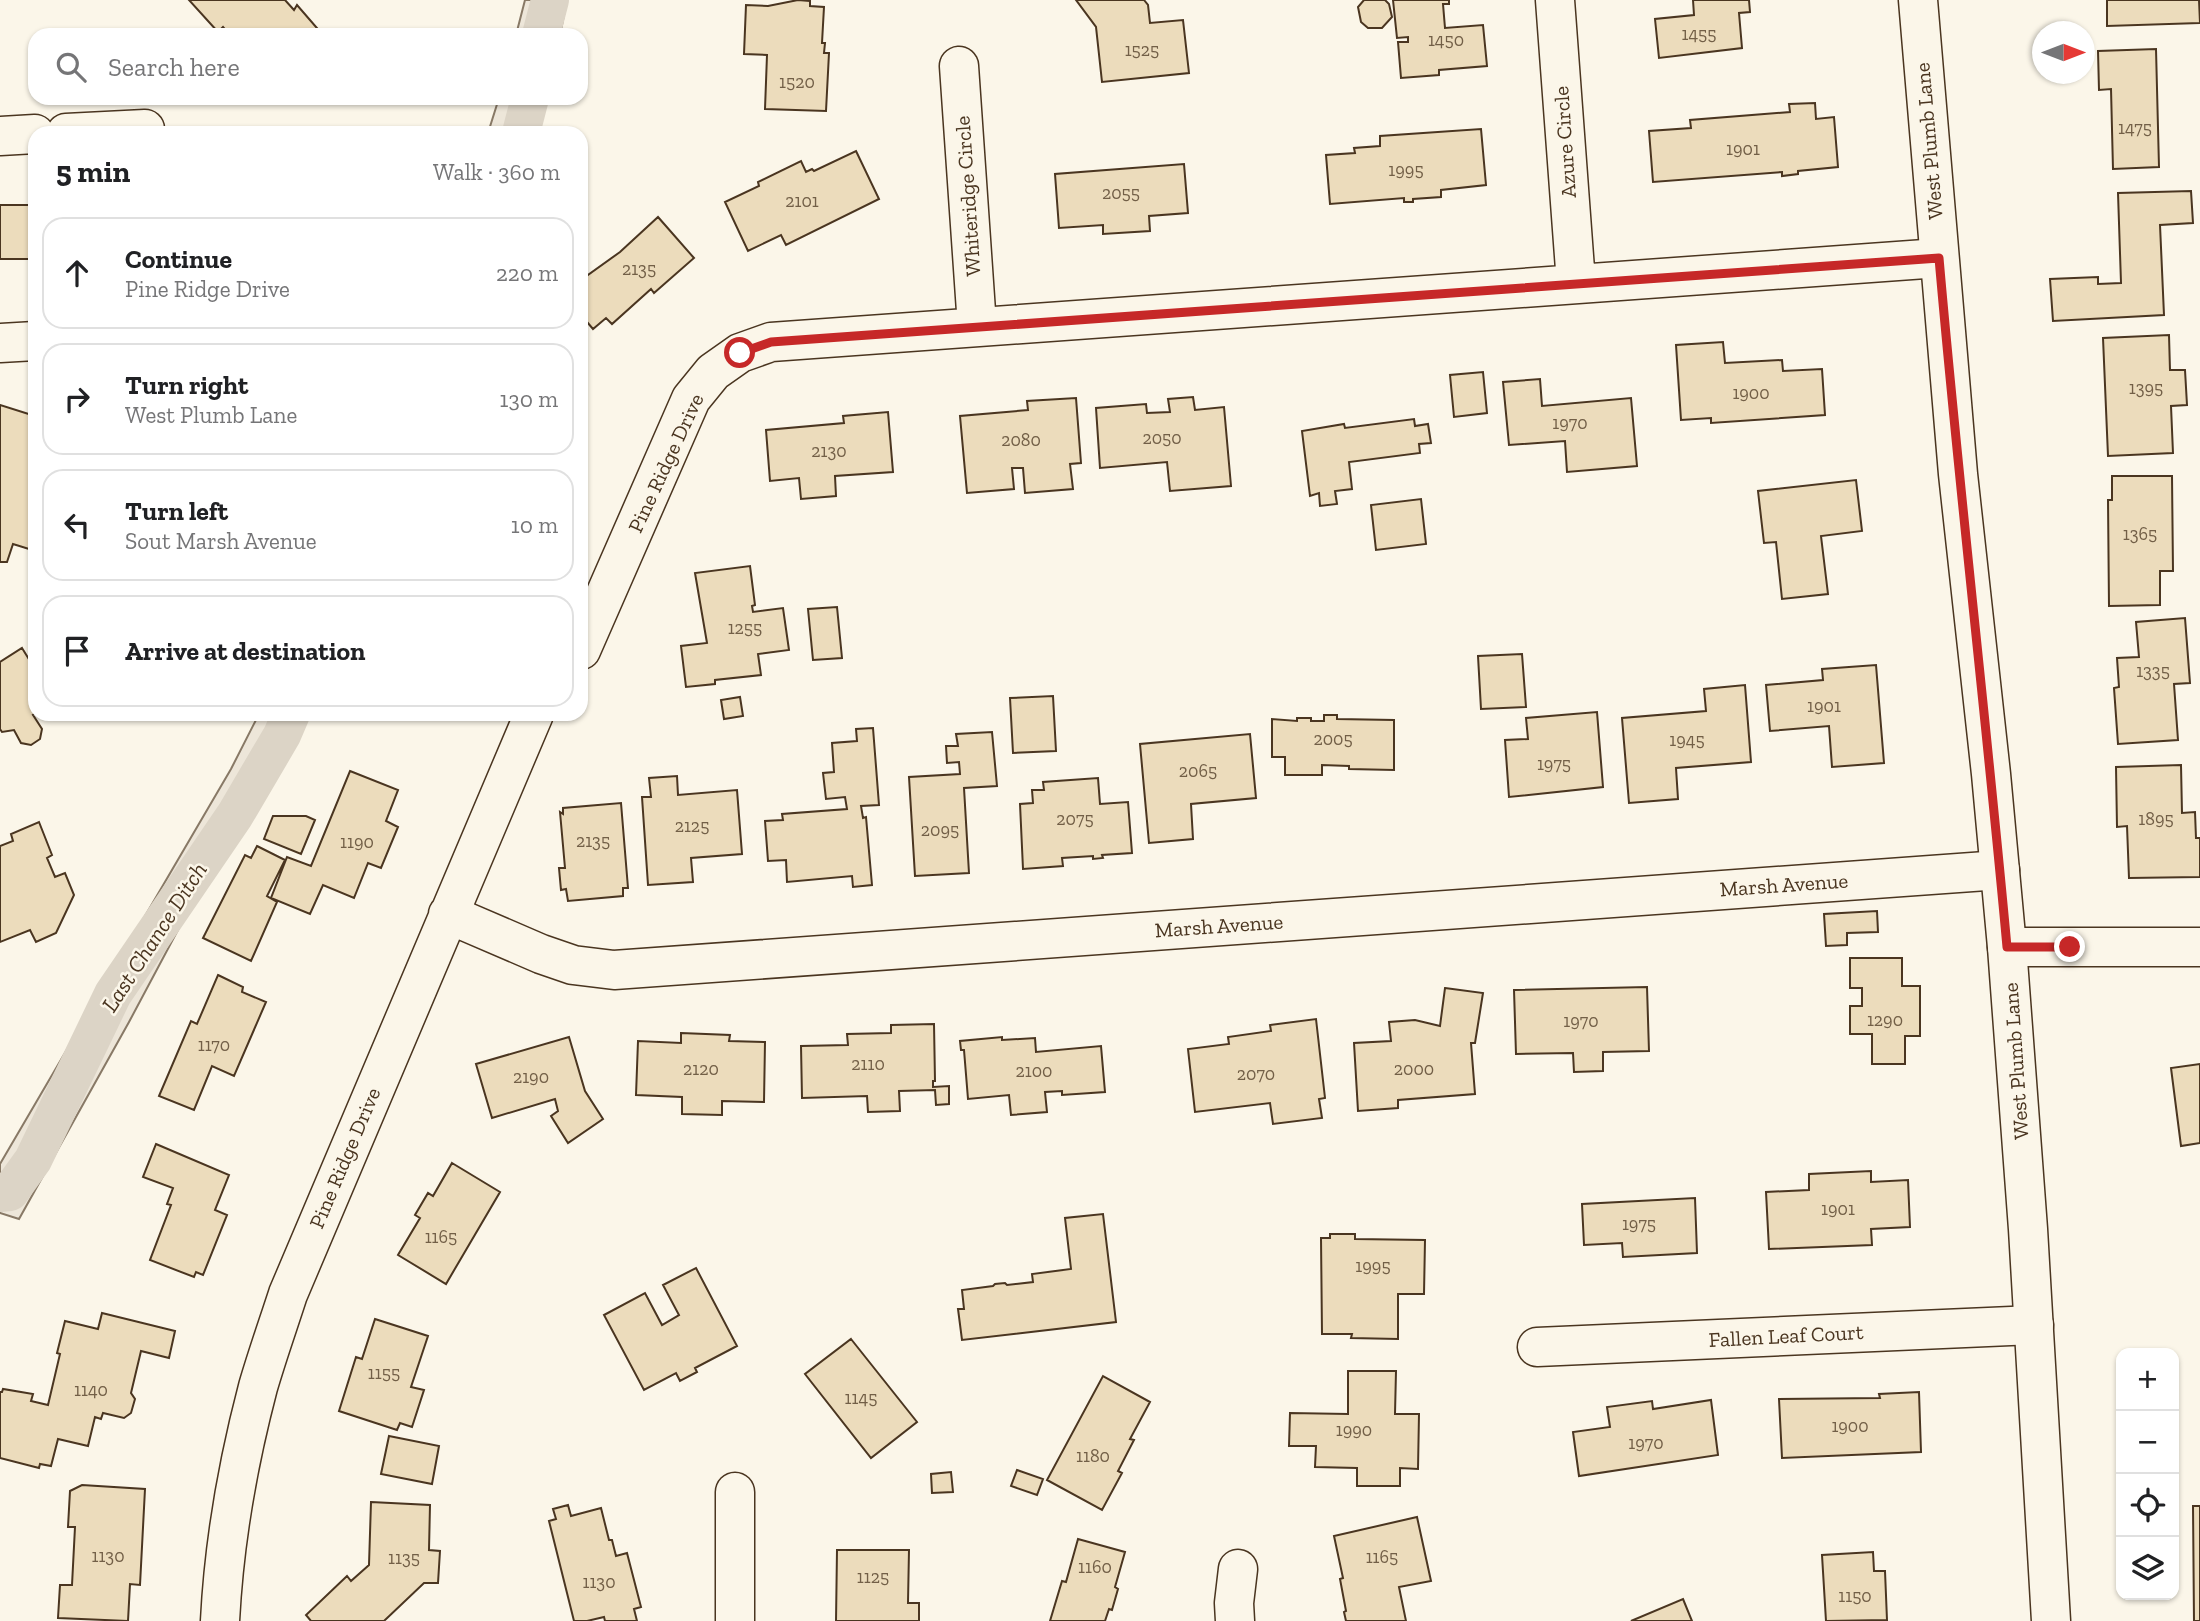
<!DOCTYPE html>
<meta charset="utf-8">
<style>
body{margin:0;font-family:"Zilla Slab",serif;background:#f2f2f2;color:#202124}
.controls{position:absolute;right:21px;bottom:21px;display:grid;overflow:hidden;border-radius:14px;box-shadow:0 2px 5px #0004}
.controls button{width:63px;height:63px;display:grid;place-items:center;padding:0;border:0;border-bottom:2px solid #e0e0e0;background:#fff;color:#202124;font:35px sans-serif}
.compass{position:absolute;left:2032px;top:21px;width:63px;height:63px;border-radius:50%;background:#fff;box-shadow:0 2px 5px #0004;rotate:90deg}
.stop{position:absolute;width:21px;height:21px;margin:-16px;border:5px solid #c62828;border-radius:50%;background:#fff}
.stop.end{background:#c62828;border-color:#fff;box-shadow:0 2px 7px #0008}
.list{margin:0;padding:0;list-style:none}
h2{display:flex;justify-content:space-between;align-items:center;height:91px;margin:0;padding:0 28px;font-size:30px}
h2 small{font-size:23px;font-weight:400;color:#757577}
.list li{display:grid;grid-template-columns:46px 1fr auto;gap:21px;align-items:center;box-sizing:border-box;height:112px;margin:0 14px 14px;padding:0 14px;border:2px solid #e0e0e0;border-radius:21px}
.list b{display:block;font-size:26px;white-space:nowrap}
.list p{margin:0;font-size:23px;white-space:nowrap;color:#757577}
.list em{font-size:23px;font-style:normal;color:#757577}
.icon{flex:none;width:38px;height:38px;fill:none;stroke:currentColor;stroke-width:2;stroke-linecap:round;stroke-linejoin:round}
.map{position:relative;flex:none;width:2200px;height:1621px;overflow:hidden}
.search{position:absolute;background:#fff;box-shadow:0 2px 5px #0004;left:28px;top:28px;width:560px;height:77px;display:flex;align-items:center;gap:18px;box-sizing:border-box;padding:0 24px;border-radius:21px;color:#757577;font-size:26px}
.panel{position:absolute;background:#fff;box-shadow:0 2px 5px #0004;left:28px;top:126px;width:560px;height:595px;border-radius:21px}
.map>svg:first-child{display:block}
.green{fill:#ede6d9;stroke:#887966;stroke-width:2}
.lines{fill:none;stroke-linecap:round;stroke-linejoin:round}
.canal{stroke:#dcd4c6;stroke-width:38}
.building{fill:#ecdcbc;stroke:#4a3520;stroke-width:2}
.minor-casing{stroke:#4a3520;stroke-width:41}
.major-casing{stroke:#4a3520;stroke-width:41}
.minor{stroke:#fbf6e9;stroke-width:38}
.major{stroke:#fbf6e9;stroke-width:38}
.route{stroke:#c62828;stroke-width:9}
.labels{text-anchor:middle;stroke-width:5;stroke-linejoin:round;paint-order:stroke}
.number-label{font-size:18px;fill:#725f47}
.street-label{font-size:21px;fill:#4a3520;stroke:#fbf6e9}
.water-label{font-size:23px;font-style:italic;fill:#4a3520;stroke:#fbf6e9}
</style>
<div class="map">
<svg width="2200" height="1621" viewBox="0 0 2200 1621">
<rect width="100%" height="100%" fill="#fbf6e9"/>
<!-- green -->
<path class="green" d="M525,0H567L560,35H516Z
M499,98H544L533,133H488Z
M259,714H293L129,1022L19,1219L0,1213V1164L231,769Z"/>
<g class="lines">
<!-- canal -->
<path class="canal" d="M541,35L550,0
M521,133L530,98
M0,1193L10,1192L33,1160L113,994L235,815L282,735L291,714"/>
</g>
<!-- building -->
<path class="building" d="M189,0H285L294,10L297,5L323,35H230L223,27L218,32Z
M798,0L810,1V6L824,7L822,43H825L824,53H829L826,111L765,109L767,55L744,54L746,5L768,6Z
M1076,0H1144L1148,5L1150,23L1183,20L1189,73L1102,82L1096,27Z
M1364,0H1385L1389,4L1392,17L1382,28H1368L1361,22L1358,7Z
M1393,0H1449V4H1443L1445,28L1483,25L1487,66L1439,70V75L1401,78L1398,42H1408V37L1397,38Z
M1693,0H1749L1750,12L1739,13L1742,48L1659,58L1655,19L1694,15Z
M2107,0H2199L2200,23L2107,26Z
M2156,49L2159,167L2113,169L2111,89L2099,90L2098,51Z
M1815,103L1816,119L1834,117L1838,167L1798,171V174L1782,176V172L1653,182L1649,131L1691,128L1690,120L1790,112L1789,104Z
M1481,129L1486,185L1441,190V197L1413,199V202H1404V198L1330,204L1326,155L1355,153L1354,148L1380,146V136Z
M856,151L879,199L786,245L781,235L748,251L725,202L759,186L758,182L801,161L806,172L812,169L814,171Z
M1184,164L1188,213L1149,216L1150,231L1103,234V225L1059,228L1055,174Z
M2191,191L2193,223L2160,225L2164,315L2053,321L2050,279L2098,277V284L2121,283L2118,193Z
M0,205H35V259H0Z
M658,217L694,258L654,293L651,289L612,324L606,318L593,329L581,315L583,291L581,280L620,252Z
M2169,335L2170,370H2185L2187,405L2171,406L2173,453L2108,456L2103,338Z
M1723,342L1725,363L1782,360L1783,371L1822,369L1825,415L1711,423V418L1681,420L1676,345Z
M1483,372L1487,413L1454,417L1450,375Z
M1540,379L1542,406L1631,398L1637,466L1567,472L1565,441L1509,445L1503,382Z
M1193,397L1195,410L1224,407L1231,486L1170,491L1167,462L1100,468L1096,408L1146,404L1147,413L1170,412L1168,399Z
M1076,398L1081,463L1070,464L1073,489L1025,493L1023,468H1012L1014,489L967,493L960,416L1028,410L1027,401Z
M0,405L35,416V530L29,549L13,544L7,562H0Z
M888,412L893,472L835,476L836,496L801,499L799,478L770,481L766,430L844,423L843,416Z
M1414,419L1415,426L1428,424L1431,443L1419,444L1420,453L1349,462L1352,489L1335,491L1337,504L1320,506L1319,493L1310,496L1302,431L1344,424L1345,428Z
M2112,476H2172L2173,571H2160V605L2109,606L2108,500H2112Z
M1856,480L1862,531L1821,536L1828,594L1782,599L1776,542L1764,543L1758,491Z
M1421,499L1426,544L1376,550L1371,505Z
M750,566L755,605L752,606L753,612L783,608L789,650L758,654L761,675L715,680V684L686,687L681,646L707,643L695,573Z
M837,607L842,658L813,660L808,609Z
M2185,618L2190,683L2174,684L2178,740L2118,744L2114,688L2119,687L2117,658L2139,657L2136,622Z
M22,648L35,669V714L33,715L42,729L40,739L31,745L21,743L14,730L2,732L0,729V662Z
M1522,654L1526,707L1481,709L1478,656Z
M1876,665L1884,763L1832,767L1829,726L1770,731L1766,685L1823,680L1822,669Z
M1745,685L1751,762L1676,768L1678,799L1629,803L1622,718L1706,711L1704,689Z
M1053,696L1056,751L1013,753L1010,698Z
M740,697L743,716L724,719L721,700Z
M1597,712L1603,787L1509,797L1505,740L1528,739L1526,718Z
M1324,715H1337V719L1394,720V770L1349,769V766L1322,765V775H1285V757H1272V719L1297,721V718H1311V721H1324Z
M873,728L879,805L861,806L863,818L866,817L872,885L853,887L852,876L787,882L786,860L768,861L765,821L783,820L782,814L847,809L845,797L826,799L823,773L834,772L832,743L857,741L856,729Z
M992,732L997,786L964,788L969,873L915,876L909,777L960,774L959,762L947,763L946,746H958L956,734Z
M1250,734L1256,798L1191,804L1193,839L1149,843L1140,744Z
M2181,765L2182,813L2195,812L2196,838H2200V877L2129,878L2127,826L2117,827L2116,767Z
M350,771L398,790L386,821L398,827L381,868L368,863L354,898L323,885L310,914L271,898L287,857L311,866Z
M677,776L678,795L737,790L742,854L691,858L693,882L648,885L642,797H651L649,778Z
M1098,778L1100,804L1128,802L1132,853L1102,855L1103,858L1093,859V856L1062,858L1063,866L1023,869L1020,804L1033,803L1032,790H1044L1043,782Z
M621,803L628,888H623V896L568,901L566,889L561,890L559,868H565L560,812L563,814V808Z
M273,816H306L315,820L301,854L264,839Z
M39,822L52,855L47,858L55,877L65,873L74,895L56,933L36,942L30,930L0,942V846L13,841L11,834Z
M257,846L285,860L267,896L277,902L251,961L203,938L245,855L251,858Z
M1877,911L1878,932L1847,933V945L1826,946L1824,914Z
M1850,958H1902V986H1920V1036H1905V1064H1872V1034H1850V1006H1862V988H1850Z
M218,975L243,987L242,992L266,1002L234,1076L212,1066L194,1110L159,1096L191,1021L197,1024Z
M1647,987L1649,1051L1603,1052V1071L1574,1072L1573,1053L1516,1054L1514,990Z
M1445,988L1483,993L1475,1043H1471L1475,1094L1398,1100V1108L1358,1111L1354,1043L1391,1041L1389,1022L1415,1020L1440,1026Z
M1316,1019L1325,1098L1319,1099L1322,1118L1273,1124L1270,1103L1195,1112L1188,1049L1229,1044L1228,1037L1271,1031L1270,1025Z
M934,1024L935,1081H933V1087L949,1086V1104L936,1105L935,1090L899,1091L900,1111L868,1112L867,1096L802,1098L801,1046L848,1045L847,1034L891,1033V1025Z
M681,1033L730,1035L729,1041L765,1042L764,1102L722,1101V1115L682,1114V1097L636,1095L638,1041L681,1043Z
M569,1037L585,1091L603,1119L568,1143L551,1116L558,1111L555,1099L492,1118L476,1064Z
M1002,1037V1040L1035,1038L1036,1052L1101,1046L1105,1092L1062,1095V1091L1045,1092L1047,1112L1011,1115L1009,1095L968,1099L964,1050H961L960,1041Z
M2200,1064V1143L2181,1146L2171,1068Z
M156,1144L229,1175L215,1210L227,1215L203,1275L196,1272L194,1277L150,1260L171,1205L167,1204L173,1188L143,1177Z
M452,1163L500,1192L446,1284L398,1255L420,1218L415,1215L428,1193L433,1196Z
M1871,1171V1182L1908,1180L1910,1227L1871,1229L1872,1245L1769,1249L1766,1192L1809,1190V1174Z
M1695,1198L1697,1253L1623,1257L1622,1243L1584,1245L1582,1204Z
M1103,1214L1116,1322L962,1340L958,1309H964L962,1290L993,1286L995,1284L1005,1283L1007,1285L1033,1282L1032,1274L1071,1269L1065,1218Z
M1330,1234H1355V1239L1425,1240L1424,1294H1398V1339L1351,1338L1352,1334H1322L1321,1238H1330Z
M696,1268L737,1346L695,1368L697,1372L680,1381L676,1373L644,1390L604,1315L645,1293L662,1325L679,1315L663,1285Z
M102,1313L175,1331L169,1358L141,1351L131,1393L135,1399L131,1413L124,1418L103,1413L101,1419L95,1417L88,1446L58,1439L51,1466L40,1464L39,1468L0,1458V1392H2L3,1389L33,1394L31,1401L48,1405L60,1354L57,1353L65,1321L98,1329Z
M375,1319L428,1336L411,1387L424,1390L412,1427L400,1423L397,1430L339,1411L356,1357L362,1359Z
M851,1339L917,1422L871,1458L805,1374Z
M1348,1371H1396L1395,1414H1419L1418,1469L1400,1468V1486H1357V1468L1315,1467L1316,1446H1289L1290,1413L1348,1414Z
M1103,1376L1150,1402L1130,1439L1134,1440L1118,1471L1122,1473L1102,1510L1047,1480Z
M1919,1392L1921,1452L1782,1458L1779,1399L1880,1398L1879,1394Z
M1711,1400L1718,1455L1579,1476L1573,1432L1610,1427L1607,1407L1652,1401L1653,1409Z
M389,1436L439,1446L432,1484L381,1474Z
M1017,1470L1043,1479L1037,1495L1011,1486Z
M951,1472L953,1492L932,1493L931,1474Z
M82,1485L145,1489L140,1585L130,1584L128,1621L58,1618L60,1585H72L75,1527H68L70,1491Z
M371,1502L430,1505L429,1550L440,1551L438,1583H424L384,1621H311L306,1615L347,1576L351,1581L369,1565Z
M568,1505L571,1516L601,1508L609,1540H612L616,1556L627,1553L641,1607L634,1609L637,1621H605L604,1617L587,1621H574L549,1521L556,1519L553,1509Z
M2193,1506H2200V1621H2194Z
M1417,1517L1431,1581L1399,1587L1406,1621H1346L1344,1612L1346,1611L1340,1579L1343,1578L1334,1536Z
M1078,1539L1125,1552L1115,1587L1118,1589L1112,1610L1109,1609L1105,1621H1050L1062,1581L1066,1582Z
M837,1550H909L908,1603H919V1621H836Z
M1873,1552L1874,1571H1885L1887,1620L1826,1621L1822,1555Z
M1683,1599L1692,1621H1631Z"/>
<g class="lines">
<!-- minor casing -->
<g class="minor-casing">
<path id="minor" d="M1555,0L1576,283
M959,66L977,326
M66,133L145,129
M0,136L35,134
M0,343L35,341
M581,650L691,399L713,372L740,353L771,342L1939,258
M448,914L541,954L573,965L614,970L2000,870
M2007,947H2200
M1537,1347L2034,1325
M220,1621C224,1542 238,1463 258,1387C267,1356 278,1325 288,1294L534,714
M735,1621V1492
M1235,1621L1234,1603L1238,1569"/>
</g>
<!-- major casing -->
<g class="major-casing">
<path id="major" d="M1918,0L1958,474L1991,774L2007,947L2028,1229L2051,1621"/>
</g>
<!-- minor -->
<use href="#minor" class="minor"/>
<!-- major -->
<use href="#major" class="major"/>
</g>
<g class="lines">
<!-- route -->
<path class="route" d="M740,353L771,342L1939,258C1959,488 1986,717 2007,947H2070"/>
</g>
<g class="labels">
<!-- number labels -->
<g class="number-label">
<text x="1699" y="40">1455</text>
<text x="1446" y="46">1450</text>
<text x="1142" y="56">1525</text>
<text x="797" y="88">1520</text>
<text x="2135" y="134">1475</text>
<text x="1743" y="155">1901</text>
<text x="1406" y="176">1995</text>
<text x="1121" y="199">2055</text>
<text x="802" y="207">2101</text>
<text x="639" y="275">2135</text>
<text x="2146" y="394">1395</text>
<text x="1751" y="399">1900</text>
<text x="1570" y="429">1970</text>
<text x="1162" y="444">2050</text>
<text x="1021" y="446">2080</text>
<text x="829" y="457">2130</text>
<text x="2140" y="540">1365</text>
<text x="745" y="634">1255</text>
<text x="2153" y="677">1335</text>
<text x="1824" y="712">1901</text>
<text x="1333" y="745">2005</text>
<text x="1687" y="746">1945</text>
<text x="1554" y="770">1975</text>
<text x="1198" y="777">2065</text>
<text x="1075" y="825">2075</text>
<text x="2156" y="825">1895</text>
<text x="692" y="832">2125</text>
<text x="940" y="836">2095</text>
<text x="593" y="847">2135</text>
<text x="357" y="848">1190</text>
<text x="1885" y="1026">1290</text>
<text x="1581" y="1027">1970</text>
<text x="214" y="1051">1170</text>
<text x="868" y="1070">2110</text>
<text x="701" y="1075">2120</text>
<text x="1414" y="1075">2000</text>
<text x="1034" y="1077">2100</text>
<text x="1256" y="1080">2070</text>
<text x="531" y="1083">2190</text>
<text x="1838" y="1215">1901</text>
<text x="1639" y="1230">1975</text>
<text x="441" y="1243">1165</text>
<text x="1373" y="1272">1995</text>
<text x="384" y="1379">1155</text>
<text x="91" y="1396">1140</text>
<text x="861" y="1404">1145</text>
<text x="1850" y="1432">1900</text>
<text x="1354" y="1436">1990</text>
<text x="1646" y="1449">1970</text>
<text x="1093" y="1462">1180</text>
<text x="108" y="1562">1130</text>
<text x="1382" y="1563">1165</text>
<text x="404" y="1564">1135</text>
<text x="1095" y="1573">1160</text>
<text x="873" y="1583">1125</text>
<text x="599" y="1588">1130</text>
<text x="1855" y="1602">1150</text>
</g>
<!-- street labels -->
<g class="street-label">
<text transform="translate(1929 141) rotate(-95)" y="7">West Plumb Lane</text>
<text transform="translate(1565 142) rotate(-94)" y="7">Azure Circle</text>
<text transform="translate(968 196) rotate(-94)" y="7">Whiteridge Circle</text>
<text transform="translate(666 463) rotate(-65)" y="7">Pine Ridge Drive</text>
<text transform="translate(1784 885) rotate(-4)" y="7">Marsh Avenue</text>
<text transform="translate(1219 926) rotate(-4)" y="7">Marsh Avenue</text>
<text transform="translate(2016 1061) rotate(-94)" y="7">West Plumb Lane</text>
<text transform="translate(345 1158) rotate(-67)" y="7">Pine Ridge Drive</text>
<text transform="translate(1786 1336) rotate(-3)" y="7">Fallen Leaf Court</text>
</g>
<!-- water labels -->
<g class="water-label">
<text transform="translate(154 937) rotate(-57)" y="8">Last Chance Ditch</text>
</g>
</g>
</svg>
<div class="controls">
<button>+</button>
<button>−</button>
<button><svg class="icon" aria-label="locate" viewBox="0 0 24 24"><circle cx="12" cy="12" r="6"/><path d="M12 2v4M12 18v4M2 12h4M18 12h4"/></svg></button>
<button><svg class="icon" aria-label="layers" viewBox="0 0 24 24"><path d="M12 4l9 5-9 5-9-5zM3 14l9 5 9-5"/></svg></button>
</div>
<svg class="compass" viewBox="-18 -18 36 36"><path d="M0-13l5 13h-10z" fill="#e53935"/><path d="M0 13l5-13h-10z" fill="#757577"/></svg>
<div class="stop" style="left:740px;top:353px"></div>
<div class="stop end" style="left:2070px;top:947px"></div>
<div class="search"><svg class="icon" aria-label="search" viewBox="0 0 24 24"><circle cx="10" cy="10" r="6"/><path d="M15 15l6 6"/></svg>Search here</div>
<section class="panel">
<h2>5 min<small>Walk · 360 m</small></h2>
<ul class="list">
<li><svg class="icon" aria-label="ahead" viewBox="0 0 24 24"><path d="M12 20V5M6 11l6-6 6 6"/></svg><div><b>Continue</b><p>Pine Ridge Drive</p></div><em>220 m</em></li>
<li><svg class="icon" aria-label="right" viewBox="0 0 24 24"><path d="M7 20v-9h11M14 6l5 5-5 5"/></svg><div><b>Turn right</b><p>West Plumb Lane</p></div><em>130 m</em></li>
<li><svg class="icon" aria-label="left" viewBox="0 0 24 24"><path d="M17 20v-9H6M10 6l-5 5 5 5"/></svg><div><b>Turn left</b><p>Sout Marsh Avenue</p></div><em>10 m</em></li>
<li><svg class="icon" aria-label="arrive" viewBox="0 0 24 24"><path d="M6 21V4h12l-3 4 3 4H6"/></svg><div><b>Arrive at destination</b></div></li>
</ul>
</section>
</div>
